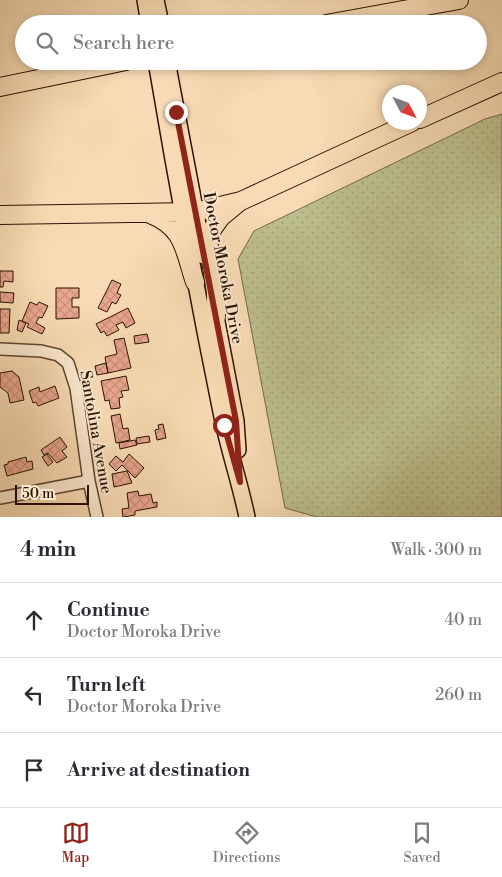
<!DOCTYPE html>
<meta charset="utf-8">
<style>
body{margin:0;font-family:"Libre Bodoni",serif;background:#f2f2f3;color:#2b2b33}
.compass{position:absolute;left:382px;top:85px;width:45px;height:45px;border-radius:50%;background:#fff;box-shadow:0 2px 8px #0003;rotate:131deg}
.scale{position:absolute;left:15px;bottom:12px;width:74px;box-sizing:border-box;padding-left:5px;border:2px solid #2d1104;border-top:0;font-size:14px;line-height:18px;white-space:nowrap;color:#2d1104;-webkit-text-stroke:4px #fae8ce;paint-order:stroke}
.stop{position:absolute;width:15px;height:15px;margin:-11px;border:4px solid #8f2418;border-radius:50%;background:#fff}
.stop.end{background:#8f2418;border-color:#fff;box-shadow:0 1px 5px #0008}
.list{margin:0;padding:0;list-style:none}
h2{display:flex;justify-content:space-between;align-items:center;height:65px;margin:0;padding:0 20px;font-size:21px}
h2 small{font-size:16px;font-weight:400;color:#7c7c81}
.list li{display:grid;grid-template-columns:32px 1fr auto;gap:15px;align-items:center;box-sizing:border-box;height:75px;padding:0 20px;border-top:1px solid #e1e1e2}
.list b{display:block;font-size:19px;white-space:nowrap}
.list p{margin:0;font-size:16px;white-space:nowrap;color:#7c7c81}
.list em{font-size:16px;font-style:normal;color:#7c7c81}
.icon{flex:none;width:28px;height:28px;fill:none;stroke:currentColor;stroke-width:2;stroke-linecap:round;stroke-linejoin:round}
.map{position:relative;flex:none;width:502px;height:517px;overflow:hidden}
.search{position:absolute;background:#fff;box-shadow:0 2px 8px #0003;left:15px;right:15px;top:15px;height:55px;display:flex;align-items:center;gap:12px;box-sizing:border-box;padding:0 18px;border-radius:28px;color:#7c7c81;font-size:19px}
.sheet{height:290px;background:#fff}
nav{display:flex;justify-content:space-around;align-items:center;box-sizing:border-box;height:70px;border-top:1px solid #e1e1e2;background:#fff;font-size:14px;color:#7c7c81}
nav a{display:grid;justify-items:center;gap:2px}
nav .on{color:#8f2418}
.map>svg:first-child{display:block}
.green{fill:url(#green-dots);stroke:#756849}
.building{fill:url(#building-cross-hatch);stroke:#2d1104}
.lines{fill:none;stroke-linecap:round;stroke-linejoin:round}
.minor-casing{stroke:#604430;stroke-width:14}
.major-casing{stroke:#2d1104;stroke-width:18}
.highway-casing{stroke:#2d1104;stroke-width:20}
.minor{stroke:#fae8ce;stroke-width:11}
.major{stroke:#f8dbb4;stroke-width:15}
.highway{stroke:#f8dbb4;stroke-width:18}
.route{stroke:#8f2418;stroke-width:6}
.labels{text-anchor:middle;stroke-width:4;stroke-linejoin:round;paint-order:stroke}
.street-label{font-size:16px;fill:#2d1104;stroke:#fae8ce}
</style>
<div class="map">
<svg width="502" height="517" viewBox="0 0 502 517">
<defs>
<pattern id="green-dots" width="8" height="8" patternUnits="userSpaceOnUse" patternTransform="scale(1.25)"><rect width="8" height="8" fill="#bdc08e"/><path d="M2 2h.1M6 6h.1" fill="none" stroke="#a3a479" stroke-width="1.8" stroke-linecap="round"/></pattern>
<pattern id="building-cross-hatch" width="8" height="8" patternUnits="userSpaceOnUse" patternTransform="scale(1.25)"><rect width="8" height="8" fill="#eaa78e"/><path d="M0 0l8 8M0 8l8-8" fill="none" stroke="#c98f79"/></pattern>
</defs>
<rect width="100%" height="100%" fill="#f8dbb4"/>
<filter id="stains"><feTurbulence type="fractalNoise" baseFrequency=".004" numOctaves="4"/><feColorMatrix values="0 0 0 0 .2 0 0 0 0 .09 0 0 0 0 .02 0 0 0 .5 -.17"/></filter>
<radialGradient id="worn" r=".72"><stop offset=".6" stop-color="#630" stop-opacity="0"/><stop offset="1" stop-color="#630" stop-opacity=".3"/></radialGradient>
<!-- green -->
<path class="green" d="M502,114V517H317L285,508L238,259L254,231L485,119Z"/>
<!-- building -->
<path class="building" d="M0,271H13V282L4,281L3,287H0Z
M112,280L121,284L117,293L121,295L116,304L112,302L107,312L98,308Z
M56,288H79V298H72V307H79V318L56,319Z
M0,292L14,293L13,303L0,302Z
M30,302L37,305L39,302L48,306L42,318L39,317L36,323L45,328L42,334L27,327L29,324L22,321Z
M128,308L135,323L126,328L123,322L116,325L119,330L107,336L104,331L101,333L96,324Z
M0,309H10L9,333H0Z
M19,320L26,323L22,332L17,330Z
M147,334L149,342L135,344L134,336Z
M124,338L131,368L108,373L105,357L117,354L114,340Z
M106,363L108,373L97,375L95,366Z
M12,371L19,377L24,400L10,403L8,393L0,387V373Z
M126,376L129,390L121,391L123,397L119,398L120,408L111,409L109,400L105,401L101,381Z
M55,386L59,398L38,406L36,402L33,403L29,391L39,387L40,392Z
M120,414L123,429L128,428L130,440L116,443L111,416Z
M163,424L166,438L157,440L155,430L159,429L158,425Z
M149,436L150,442L137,444L136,438Z
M60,437L67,447L62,451L67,457L57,463L48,453L44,455L41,450Z
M135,440L137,445L120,449L119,443Z
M47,454L53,462L48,466L42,457Z
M129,454L144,468L135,478L122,465L116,471L109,464L116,456L123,462Z
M26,457L27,462L32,461L33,469L7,476L4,465L8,464V462Z
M127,471L132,483L114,487L112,474Z
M138,491L139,496L151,494L153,503L157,502V507L135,511V515L123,517L122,509L129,508L127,493Z"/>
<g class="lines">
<!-- minor casing -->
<g class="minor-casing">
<path id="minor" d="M0,349L41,351L58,355L68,363L76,388L89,481L97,517
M0,498L89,481"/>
</g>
<!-- major casing -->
<g class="major-casing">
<path id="major" d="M145,0L149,24
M156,0L161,24
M156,61C176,180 198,299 222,417C229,451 240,483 247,517
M167,61L204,256
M214,306L236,421L238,450"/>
</g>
<!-- highway casing -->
<g class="highway-casing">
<path id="highway" d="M326,24L459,0
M0,87L126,61
M420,119L502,82
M150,214C185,228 184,250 195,282
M0,215L195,212L241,201L412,122
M216,317V293L208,240L213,228L221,217L238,203"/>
</g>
<!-- minor -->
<use href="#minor" class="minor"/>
<!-- major -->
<use href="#major" class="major"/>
<!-- highway -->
<use href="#highway" class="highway"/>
</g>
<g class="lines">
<!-- route -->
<path class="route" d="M176,112L236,421L240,482L224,425"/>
</g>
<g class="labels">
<!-- street labels -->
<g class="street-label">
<text transform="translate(224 268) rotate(79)" y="6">Doctor Moroka Drive</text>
<text transform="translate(97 432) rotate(80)" y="6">Santolina Avenue</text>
</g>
</g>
<rect width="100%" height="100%" filter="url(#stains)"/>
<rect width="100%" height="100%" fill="url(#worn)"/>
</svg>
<svg class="compass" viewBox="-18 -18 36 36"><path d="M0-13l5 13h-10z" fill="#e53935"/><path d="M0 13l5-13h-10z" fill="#7c7c81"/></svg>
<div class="scale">50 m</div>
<div class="stop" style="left:224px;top:425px"></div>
<div class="stop end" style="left:176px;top:112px"></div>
<div class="search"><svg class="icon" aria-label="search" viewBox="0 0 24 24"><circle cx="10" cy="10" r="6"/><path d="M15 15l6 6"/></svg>Search here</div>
</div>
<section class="sheet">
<h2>4 min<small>Walk · 300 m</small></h2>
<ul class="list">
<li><svg class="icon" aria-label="ahead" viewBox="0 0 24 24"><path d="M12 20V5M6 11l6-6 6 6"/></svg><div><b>Continue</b><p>Doctor Moroka Drive</p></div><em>40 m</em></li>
<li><svg class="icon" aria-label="left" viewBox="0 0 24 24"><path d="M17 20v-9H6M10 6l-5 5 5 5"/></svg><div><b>Turn left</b><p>Doctor Moroka Drive</p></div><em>260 m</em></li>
<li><svg class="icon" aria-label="arrive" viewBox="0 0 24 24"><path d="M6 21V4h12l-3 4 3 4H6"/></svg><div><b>Arrive at destination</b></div></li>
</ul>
</section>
<nav>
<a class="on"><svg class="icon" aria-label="map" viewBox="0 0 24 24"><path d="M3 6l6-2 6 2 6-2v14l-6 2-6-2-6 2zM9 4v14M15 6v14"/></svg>Map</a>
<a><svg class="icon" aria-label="directions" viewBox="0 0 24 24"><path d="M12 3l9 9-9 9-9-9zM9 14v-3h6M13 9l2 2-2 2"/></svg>Directions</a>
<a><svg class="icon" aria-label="saved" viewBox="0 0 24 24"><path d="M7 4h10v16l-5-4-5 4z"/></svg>Saved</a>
</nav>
